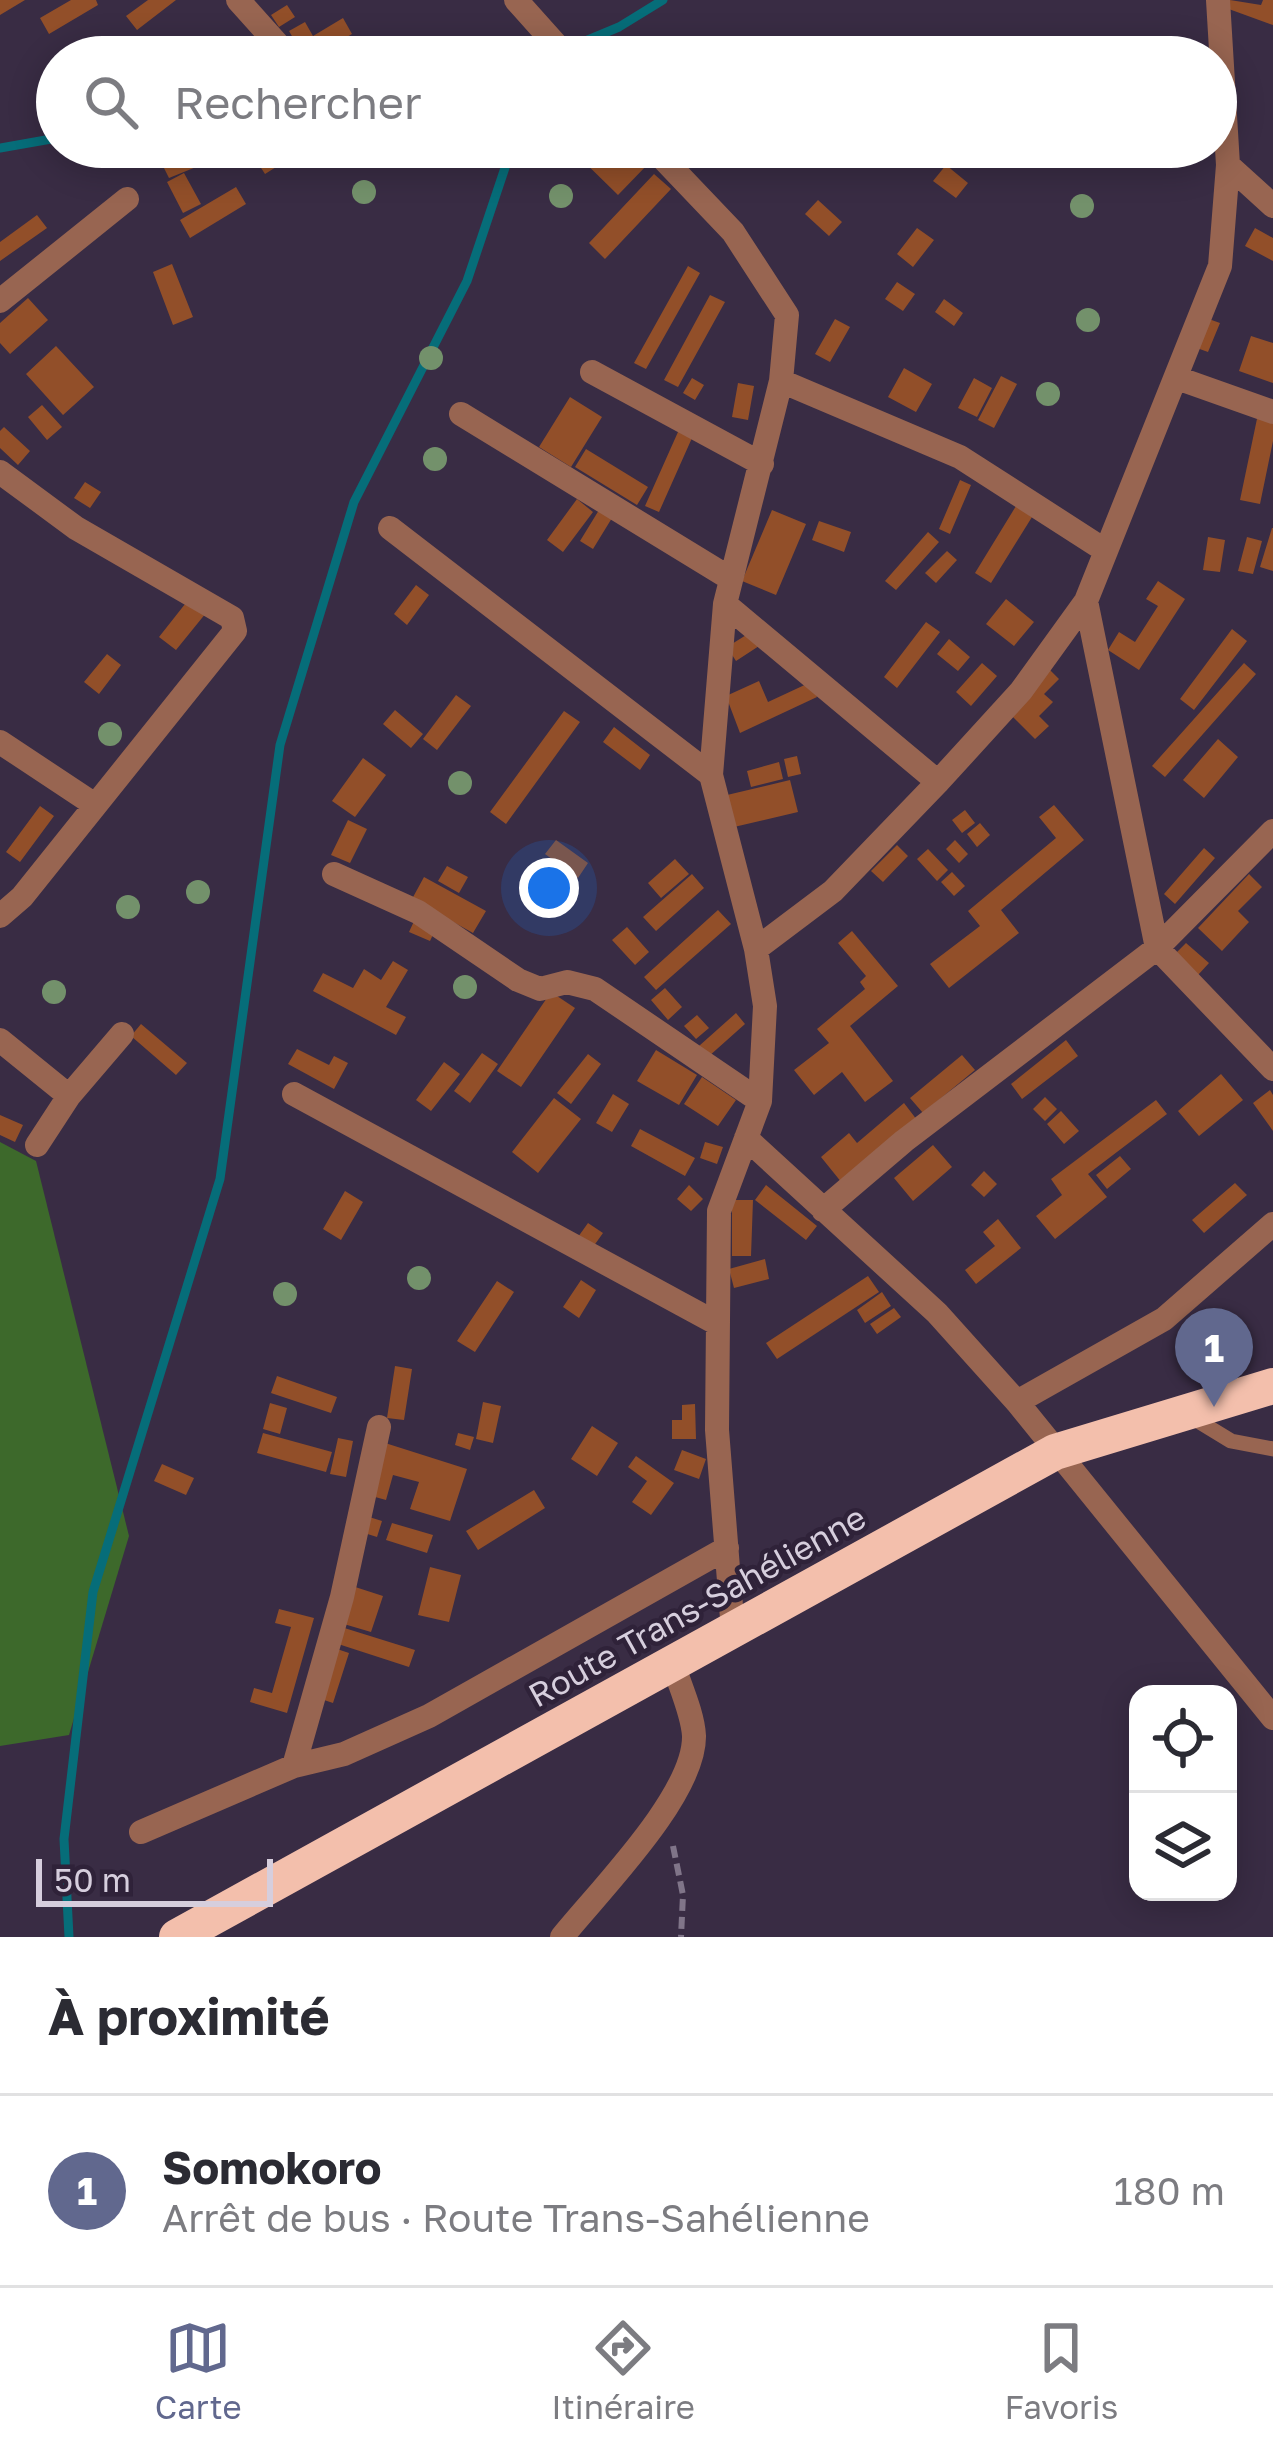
<!DOCTYPE html>
<html lang="fr">
<meta charset="utf-8">
<style>
body{margin:0;font-family:"Golos Text",sans-serif;background:#f2f2f3;color:#2b2b33}
.controls{position:absolute;right:36px;bottom:36px;display:grid;overflow:hidden;border-radius:24px;box-shadow:0 6px 30px #0003}
.controls button{width:108px;height:108px;display:grid;place-items:center;padding:0;border:0;border-bottom:3px solid #e1e1e2;background:#fff;color:#2b2b33;font:60px sans-serif}
.scale{position:absolute;left:36px;bottom:30px;width:237px;box-sizing:border-box;padding-left:12px;border:6px solid #d6cedd;border-top:0;font-size:33px;line-height:42px;white-space:nowrap;color:#d6cedd;-webkit-text-stroke:9px #2f2239;paint-order:stroke}
.you{position:absolute;left:549px;top:888px;width:42px;height:42px;margin:-30px;border:9px solid #fff;border-radius:50%;background:#1a73e8;box-shadow:0 0 0 18px #1a73e833}
.badge{display:grid;place-items:center;width:78px;height:78px;border-radius:50%;background:#61688e;color:#fff;font-size:39px;font-weight:700}
.pin{position:absolute;translate:-50% -99px;filter:drop-shadow(0 3px 6px #0008)}
.pin::after{content:'';position:absolute;top:63px;width:42px;height:36px;background:inherit;clip-path:polygon(0 0,100% 0,50% 100%)}
.list{margin:0;padding:0;list-style:none}
h2{display:flex;justify-content:space-between;align-items:center;height:156px;margin:0;padding:0 48px;font-size:51px}
h2 small{font-size:39px;font-weight:400;color:#7c7c81}
.list li{display:grid;grid-template-columns:78px 1fr auto;gap:36px;align-items:center;box-sizing:border-box;height:192px;padding:0 48px;border-top:3px solid #e1e1e2}
.list b{display:block;font-size:45px;white-space:nowrap}
.list p{margin:0;font-size:39px;white-space:nowrap;color:#7c7c81}
.list em{font-size:39px;font-style:normal;color:#7c7c81}
.icon{flex:none;width:66px;height:66px;fill:none;stroke:currentColor;stroke-width:2;stroke-linecap:round;stroke-linejoin:round}
.map{position:relative;flex:none;width:1273px;height:1937px;overflow:hidden}
.search{position:absolute;background:#fff;box-shadow:0 6px 30px #0003;left:36px;right:36px;top:36px;height:132px;display:flex;align-items:center;gap:30px;box-sizing:border-box;padding:0 42px;border-radius:66px;color:#7c7c81;font-size:45px}
.sheet{height:348px;background:#fff}
nav{display:flex;justify-content:space-around;align-items:center;box-sizing:border-box;height:168px;border-top:3px solid #e1e1e2;background:#fff;font-size:33px;color:#7c7c81}
nav a{display:grid;justify-items:center;gap:6px}
nav .on{color:#61688e}
.map>svg:first-child{display:block}
.forest{fill:#3d692b}
.lines{fill:none;stroke-linecap:round;stroke-linejoin:round}
.stream{stroke:#066d79;stroke-width:9}
.building{fill:#924f29}
.path{stroke:#807589;stroke-width:6;stroke-dasharray:12 6;stroke-linecap:butt}
.lane{stroke:#986551;stroke-width:15}
.street{stroke:#986551;stroke-width:24}
.highway{stroke:#f3bfac;stroke-width:36}
.tree{fill:#73916b}
.labels{text-anchor:middle;stroke-width:9;stroke-linejoin:round;paint-order:stroke}
.street-label{font-size:33px;fill:#d6cedd;stroke:#2f2239}
</style>
<div class="map">
<svg width="1273" height="1937" viewBox="0 0 1273 1937">
<rect width="100%" height="100%" fill="#392c44"/>
<!-- forest -->
<path class="forest" d="M0,1142L36,1161L129,1536L69,1735L0,1746Z"/>
<g class="lines">
<!-- stream -->
<path class="stream" d="M547,57L619,27L663,0
M0,148L57,138
M69,1937L64,1839L93,1592L220,1179L280,745L354,502L467,281L512,147"/>
</g>
<!-- building -->
<path class="building" d="M0,0H25L0,15Z
M71,0H96L98,5L49,34L40,18Z
M148,0H176L137,30L126,16Z
M1230,0L1261,5L1263,0H1273V25L1226,8Z
M287,5L295,17L279,27L271,15Z
M343,18L352,34L313,57H304L289,31L305,22L313,36Z
M264,147H308L265,174L252,154Z
M569,147H632L649,163L618,195Z
M194,148L201,165L169,178L161,162Z
M946,165L968,183L956,198L933,181Z
M184,173L201,204L183,213L167,182Z
M654,174L671,189L605,259L589,243Z
M236,187L246,204L190,238L180,220Z
M818,200L842,222L829,236L805,214Z
M37,215L47,228L0,261V242Z
M917,228L934,240L913,267L897,254Z
M1255,228L1273,238V261L1245,246Z
M172,264L193,317L173,325L153,272Z
M688,266L700,273L646,369L634,363Z
M897,282L915,294L903,311L885,299Z
M710,295L725,302L678,387L664,380Z
M28,298L48,320L10,354L0,343V323Z
M944,299L963,313L954,326L935,312Z
M1206,318L1220,323L1208,352L1194,347Z
M835,319L850,327L830,362L815,354Z
M1251,336L1273,343V383L1239,371Z
M56,346L94,387L63,415L26,374Z
M904,368L932,384L916,412L888,397Z
M1001,376L1017,384L994,428L978,420Z
M692,378L704,385L695,400L683,393Z
M974,378L992,388L977,417L958,408Z
M738,383L754,386L748,420L732,417Z
M570,397L602,417L571,467L539,447Z
M42,405L62,427L47,440L28,417Z
M1258,414L1273,417V441L1260,504L1240,500Z
M682,423L696,429L659,512L645,506Z
M4,427L30,451L18,465L0,448V431Z
M586,449L648,487L637,505L575,467Z
M960,480L971,485L950,534L939,529Z
M85,482L101,492L90,508L74,498Z
M577,499L593,512L563,552L547,540Z
M1016,506L1032,517L991,583L975,573Z
M599,510L612,518L593,549L580,541Z
M772,510L806,524L776,595L742,581Z
M819,521L851,532L844,552L812,540Z
M1272,528H1273V571L1260,567Z
M928,532L939,542L896,590L885,581Z
M1208,537L1225,540L1220,572L1203,570Z
M1247,537L1262,541L1253,574L1238,571Z
M947,551L957,560L936,583L925,573Z
M1158,581L1185,599L1139,670L1108,650L1119,632L1135,642L1158,606L1146,599Z
M416,585L429,595L407,625L394,614Z
M189,599L206,613L176,650L159,637Z
M1006,599L1034,622L1014,646L986,624Z
M926,622L940,632L897,688L884,677Z
M1232,629L1247,641L1194,710L1180,699Z
M751,632L759,646L736,661L727,647Z
M949,639L970,657L958,671L937,654Z
M107,654L121,665L99,694L84,682Z
M982,663L997,676L971,706L956,692Z
M1244,663L1256,674L1165,777L1152,766Z
M1047,667L1059,679L1044,694L1053,702L1039,716L1049,726L1035,739L1009,713Z
M759,681L768,702L811,682L817,697L740,733L726,696Z
M456,695L471,706L437,750L423,739Z
M395,710L423,734L411,748L383,724Z
M564,711L580,722L506,824L490,812Z
M614,727L650,755L640,770L603,742Z
M1218,739L1238,757L1204,798L1183,780Z
M797,756L801,774L788,777L784,759Z
M363,758L386,775L355,817L332,801Z
M779,762L783,779L751,787L747,771Z
M790,780L798,812L734,827L727,795Z
M1054,805L1084,840L1001,910L1019,933L949,988L930,964L980,926L968,911L1056,838L1039,817Z
M40,806L54,816L20,862L6,852Z
M965,810L975,823L962,833L952,820Z
M348,820L367,829L350,863L331,855Z
M980,823L990,835L977,847L967,834Z
M556,840L588,863L578,878L545,854Z
M955,840L968,854L959,863L946,849Z
M897,845L908,856L883,882L871,871Z
M1204,848L1215,858L1175,904L1164,894Z
M928,849L948,870L937,881L917,859Z
M675,859L689,874L661,898L648,883Z
M447,866L468,877L459,893L438,881Z
M952,872L965,886L954,896L941,882Z
M692,874L704,888L656,931L643,917Z
M1249,874L1262,887L1238,911L1249,922L1222,951L1198,928Z
M424,877L486,911L473,933L412,899Z
M718,910L731,924L656,990L644,977Z
M416,917L437,926L430,941L409,932Z
M627,927L649,952L635,965L612,940Z
M852,931L898,986L850,1026L893,1081L865,1102L842,1072L814,1095L794,1070L829,1043L817,1029L865,989L860,982L866,976L838,943Z
M1186,943L1209,963L1198,975L1175,954Z
M393,961L408,970L386,1007L406,1017L396,1035L313,991L323,973L353,988L364,969L381,980Z
M665,988L682,1007L668,1020L651,1000Z
M551,992L575,1008L521,1087L497,1071Z
M736,1013L745,1024L708,1057L699,1046Z
M697,1015L709,1028L696,1039L684,1026Z
M141,1024L187,1063L176,1075L131,1036Z
M1066,1040L1078,1056L1022,1099L1011,1084Z
M297,1049L329,1065L334,1056L348,1063L334,1089L288,1064Z
M656,1050L697,1075L679,1105L637,1081Z
M482,1053L498,1064L470,1103L454,1091Z
M588,1054L601,1064L571,1104L557,1093Z
M962,1055L975,1070L923,1113L910,1098Z
M444,1062L460,1074L431,1111L416,1100Z
M1221,1074L1243,1100L1199,1136L1178,1111Z
M702,1077L736,1100L718,1126L684,1104Z
M1270,1090L1273,1095V1131L1253,1103Z
M613,1094L629,1104L612,1132L596,1123Z
M1045,1097L1057,1109L1045,1121L1033,1109Z
M554,1098L581,1119L538,1173L512,1152Z
M1156,1100L1167,1114L1088,1174L1107,1197L1055,1239L1036,1216L1062,1195L1051,1179Z
M904,1103L917,1120L842,1183L821,1157L849,1133L857,1143Z
M1061,1111L1079,1131L1064,1144L1047,1124Z
M0,1115L23,1125L15,1142L0,1135Z
M640,1129L695,1158L685,1176L631,1146Z
M705,1142L723,1147L717,1164L700,1158Z
M933,1145L952,1167L913,1201L894,1178Z
M1120,1156L1131,1169L1107,1189L1096,1175Z
M984,1171L997,1184L984,1197L971,1185Z
M1235,1183L1247,1195L1204,1233L1192,1220Z
M689,1185L703,1199L691,1211L677,1199Z
M766,1185L817,1226L806,1240L755,1200Z
M345,1191L363,1202L341,1240L323,1229Z
M732,1200H753L751,1256H732Z
M998,1219L1021,1248L976,1284L965,1270L995,1246L983,1232Z
M588,1223L603,1233L593,1247L578,1237Z
M765,1259L769,1279L734,1288L729,1269Z
M868,1276L879,1292L777,1359L766,1343Z
M581,1280L596,1290L579,1318L563,1307Z
M497,1281L514,1292L475,1352L457,1341Z
M882,1292L891,1306L865,1323L857,1310Z
M894,1308L901,1317L877,1334L870,1324Z
M395,1366L412,1369L404,1420L387,1418Z
M277,1376L337,1397L331,1413L271,1393Z
M483,1402L501,1406L493,1443L476,1439Z
M270,1403L287,1408L280,1434L263,1429Z
M695,1404L696,1439H672V1420H682V1405Z
M592,1426L618,1443L597,1476L571,1459Z
M263,1433L332,1452L326,1472L257,1453Z
M458,1433L474,1437L470,1450L455,1445Z
M338,1438L353,1441L346,1477L330,1474Z
M382,1442L467,1469L450,1521L410,1509L419,1482L393,1475L386,1500L368,1495Z
M682,1450L706,1459L699,1479L674,1470Z
M636,1456L674,1483L651,1515L632,1502L647,1481L628,1467Z
M162,1464L194,1478L186,1495L154,1481Z
M534,1490L545,1508L478,1550L466,1531Z
M366,1516L382,1521L377,1537L361,1532Z
M392,1523L433,1535L427,1553L386,1540Z
M430,1567L461,1575L449,1622L418,1615Z
M349,1585L383,1596L371,1632L337,1622Z
M279,1609L314,1618L287,1713L250,1702L254,1688L272,1693L291,1627L275,1623Z
M338,1626L415,1650L409,1667L332,1642Z
M334,1648L349,1653L333,1703L318,1698Z"/>
<g class="lines">
<!-- path -->
<path class="path" d="M673,1846L683,1895L681,1937"/>
<!-- lane -->
<path class="lane" d="M1190,1416L1231,1441L1273,1449"/>
<!-- street -->
<path class="street" d="M238,0L289,57
M516,0L567,57
M1218,0L1228,165L1273,206
M652,147L733,232L787,315L781,381L725,604L711,775L756,949L765,1006L760,1101L719,1211L717,1430L733,1631
M0,301L127,199
M592,372L762,464
M1177,378L1273,412
M781,381L960,457L1106,551
M461,414L731,579
M0,472L76,528L232,618L235,631L22,897L0,916
M390,528L711,775
M1086,601L1157,948L1273,1069
M725,604L938,782
M0,742L95,805
M334,874L418,912L518,980L540,989L567,982L595,989L760,1101
M756,949L833,891L938,782L1021,691L1086,601L1220,266L1228,165
M0,1040L69,1096
M294,1094L718,1324
M746,1138L937,1313L1017,1402L1273,1718
M37,1145L69,1096L122,1034
M823,1210L904,1141L1157,948L1273,831
M1017,1402L1164,1319L1273,1224
M294,1766L342,1597L379,1427
M141,1832L294,1766L344,1754L429,1716L727,1548
M562,1937C599,1891 695,1795 694,1736C693,1714 680,1686 673,1664"/>
<!-- highway -->
<path class="highway" d="M177,1937L1055,1452L1273,1386"/>
</g>
<!-- trees -->
<g class="tree">
<circle cx="364" cy="192" r="12"/>
<circle cx="561" cy="196" r="12"/>
<circle cx="1082" cy="206" r="12"/>
<circle cx="1088" cy="320" r="12"/>
<circle cx="431" cy="358" r="12"/>
<circle cx="1048" cy="394" r="12"/>
<circle cx="435" cy="459" r="12"/>
<circle cx="110" cy="734" r="12"/>
<circle cx="460" cy="783" r="12"/>
<circle cx="198" cy="892" r="12"/>
<circle cx="128" cy="907" r="12"/>
<circle cx="465" cy="987" r="12"/>
<circle cx="54" cy="992" r="12"/>
<circle cx="419" cy="1278" r="12"/>
<circle cx="285" cy="1294" r="12"/>
</g>
<g class="labels">
<!-- street labels -->
<g class="street-label">
<text transform="translate(697 1606) rotate(-29)" y="12">Route Trans-Sahélienne</text>
</g>
</g>
</svg>
<div class="controls">
<button><svg class="icon" aria-label="locate" viewBox="0 0 24 24"><circle cx="12" cy="12" r="6"/><path d="M12 2v4M12 18v4M2 12h4M18 12h4"/></svg></button>
<button><svg class="icon" aria-label="layers" viewBox="0 0 24 24"><path d="M12 4l9 5-9 5-9-5zM3 14l9 5 9-5"/></svg></button>
</div>
<div class="scale">50 m</div>
<div class="you"></div>
<div class="pin badge" style="left:1214px;top:1407px">1</div>
<div class="search"><svg class="icon" aria-label="search" viewBox="0 0 24 24"><circle cx="10" cy="10" r="6"/><path d="M15 15l6 6"/></svg>Rechercher</div>
</div>
<section class="sheet">
<h2>À proximité<small></small></h2>
<ul class="list">
<li><span class="badge">1</span><div><b>Somokoro</b><p>Arrêt de bus · Route Trans-Sahélienne</p></div><em>180 m</em></li>
</ul>
</section>
<nav>
<a class="on"><svg class="icon" aria-label="map" viewBox="0 0 24 24"><path d="M3 6l6-2 6 2 6-2v14l-6 2-6-2-6 2zM9 4v14M15 6v14"/></svg>Carte</a>
<a><svg class="icon" aria-label="directions" viewBox="0 0 24 24"><path d="M12 3l9 9-9 9-9-9zM9 14v-3h6M13 9l2 2-2 2"/></svg>Itinéraire</a>
<a><svg class="icon" aria-label="saved" viewBox="0 0 24 24"><path d="M7 4h10v16l-5-4-5 4z"/></svg>Favoris</a>
</nav>
